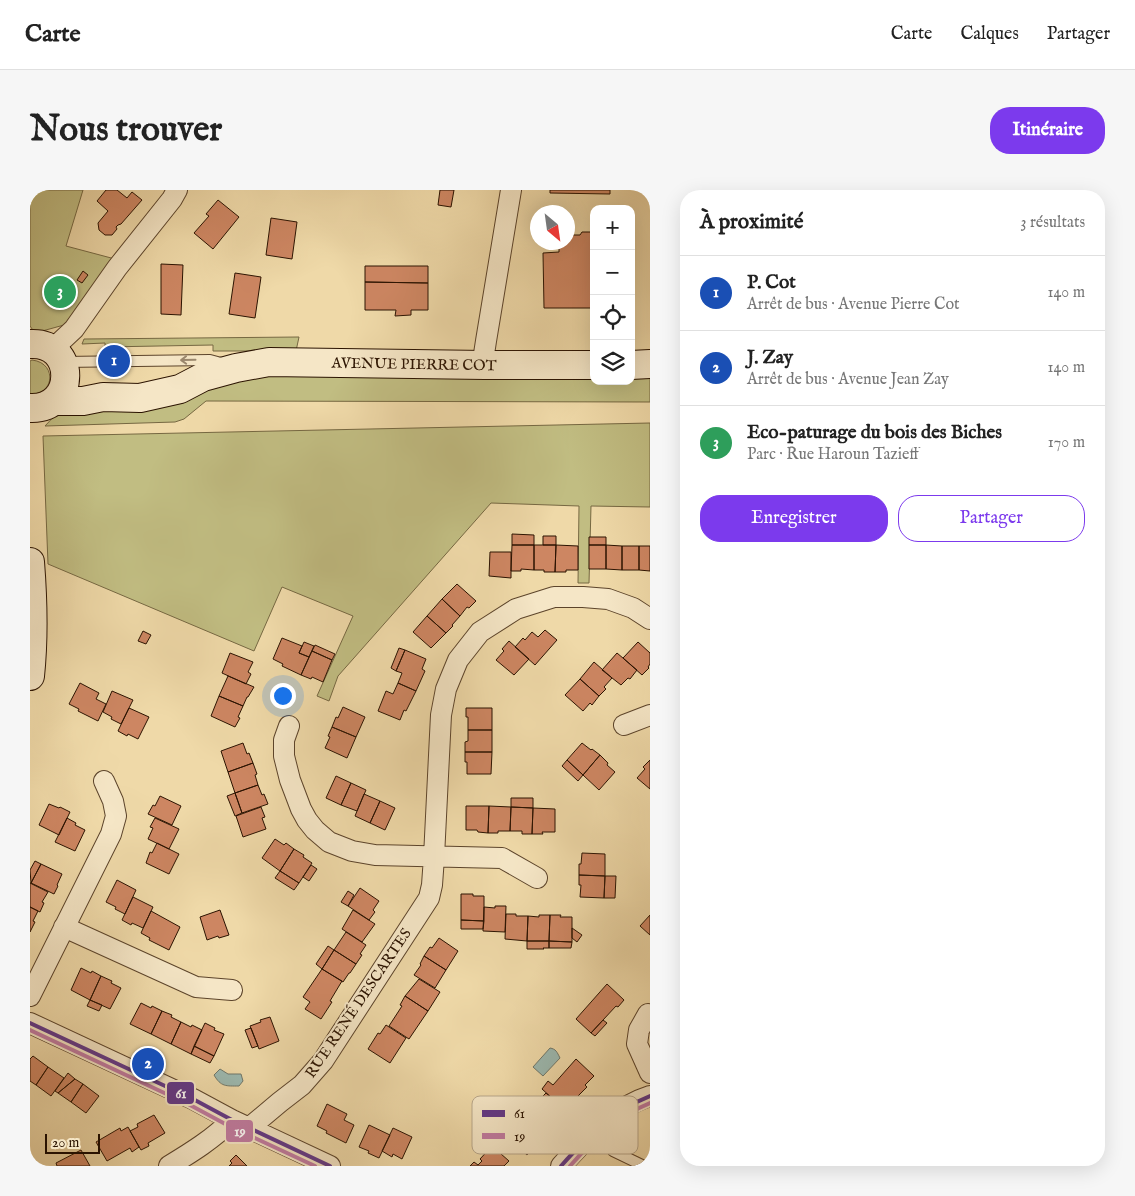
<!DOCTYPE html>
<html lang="fr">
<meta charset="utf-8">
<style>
body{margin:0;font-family:"IM FELL English",serif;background:#f6f6f6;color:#222}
.controls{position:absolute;right:15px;top:15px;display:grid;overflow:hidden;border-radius:10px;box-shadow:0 5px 20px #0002}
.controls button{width:45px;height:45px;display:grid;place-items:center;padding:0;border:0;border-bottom:1px solid #e0e0e0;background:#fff;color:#222;font:25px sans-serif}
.compass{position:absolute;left:500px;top:15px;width:45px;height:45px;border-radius:50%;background:#fff;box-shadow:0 5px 20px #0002;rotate:151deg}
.scale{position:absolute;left:15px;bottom:12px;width:55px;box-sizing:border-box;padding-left:5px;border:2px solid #2b1301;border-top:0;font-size:14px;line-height:18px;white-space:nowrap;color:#2b1301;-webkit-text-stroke:4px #f5e6c6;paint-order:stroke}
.you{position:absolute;left:252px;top:505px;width:18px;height:18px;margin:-12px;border:4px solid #fff;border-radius:50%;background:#1a73e8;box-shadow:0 0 0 8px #1a73e833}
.badge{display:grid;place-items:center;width:32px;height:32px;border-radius:50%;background:#7c3aed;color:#fff;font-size:16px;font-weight:700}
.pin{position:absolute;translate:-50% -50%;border:2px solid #fff;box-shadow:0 1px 5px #0006}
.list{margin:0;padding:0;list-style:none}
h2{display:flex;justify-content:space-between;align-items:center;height:65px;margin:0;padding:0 20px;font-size:21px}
h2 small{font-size:16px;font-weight:400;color:#767676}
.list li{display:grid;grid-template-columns:32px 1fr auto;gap:15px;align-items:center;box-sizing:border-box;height:75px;padding:0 20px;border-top:1px solid #e0e0e0}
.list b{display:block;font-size:19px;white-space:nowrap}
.list p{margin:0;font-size:16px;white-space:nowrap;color:#767676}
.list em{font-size:16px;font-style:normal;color:#767676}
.actions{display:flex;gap:10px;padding:15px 20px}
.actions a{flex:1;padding:11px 0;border:1px solid #7c3aed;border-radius:20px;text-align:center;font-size:18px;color:#7c3aed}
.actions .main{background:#7c3aed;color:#fff}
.icon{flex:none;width:28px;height:28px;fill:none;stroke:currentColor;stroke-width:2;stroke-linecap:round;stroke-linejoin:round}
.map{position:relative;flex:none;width:620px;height:976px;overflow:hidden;border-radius:20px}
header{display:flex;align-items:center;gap:30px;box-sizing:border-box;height:70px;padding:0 25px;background:#fff;border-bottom:1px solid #e0e0e0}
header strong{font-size:24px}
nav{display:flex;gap:28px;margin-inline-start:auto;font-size:18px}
.intro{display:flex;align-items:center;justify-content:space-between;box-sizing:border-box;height:120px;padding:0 30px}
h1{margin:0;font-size:35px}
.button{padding:12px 22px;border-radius:20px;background:#7c3aed;color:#fff;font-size:18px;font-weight:700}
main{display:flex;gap:30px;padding:0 30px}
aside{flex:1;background:#fff;border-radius:20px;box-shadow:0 5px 20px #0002}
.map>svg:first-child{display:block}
.green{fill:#c1bd82;stroke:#766842}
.water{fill:#9cb9b0;stroke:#6f776a}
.building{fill:#cd8662;stroke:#2b1301}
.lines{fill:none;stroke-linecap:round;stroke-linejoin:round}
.lane-casing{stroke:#5c442b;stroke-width:12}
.street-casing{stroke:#5c442b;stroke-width:22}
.secondary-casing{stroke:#2b1301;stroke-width:30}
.lane{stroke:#f5e6c6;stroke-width:10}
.street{stroke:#f5e6c6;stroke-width:20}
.secondary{stroke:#f5e6c6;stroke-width:28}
.bus-1-casing{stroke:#f5e6c6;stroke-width:8}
.bus-2-casing{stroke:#f5e6c6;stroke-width:8}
.bus-1{stroke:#623888;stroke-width:4}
.bus-2{stroke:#c07aa0;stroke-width:4}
.oneway{stroke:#9a876d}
.labels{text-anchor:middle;stroke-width:4;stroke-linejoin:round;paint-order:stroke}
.street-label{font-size:15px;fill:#2b1301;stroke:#f5e6c6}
.key{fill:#f5e6c6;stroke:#b8a78b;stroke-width:1}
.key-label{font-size:14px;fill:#2b1301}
.line-badge{stroke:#f5e6c6;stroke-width:2}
.badge-label{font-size:14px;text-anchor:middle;font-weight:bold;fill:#fff}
</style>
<header>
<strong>Carte</strong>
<nav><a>Carte</a><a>Calques</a><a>Partager</a></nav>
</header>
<div class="intro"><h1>Nous trouver</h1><a class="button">Itinéraire</a></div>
<main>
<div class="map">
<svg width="620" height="976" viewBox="0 0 620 976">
<rect width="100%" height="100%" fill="#efd9a8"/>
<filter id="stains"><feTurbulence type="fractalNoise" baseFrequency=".004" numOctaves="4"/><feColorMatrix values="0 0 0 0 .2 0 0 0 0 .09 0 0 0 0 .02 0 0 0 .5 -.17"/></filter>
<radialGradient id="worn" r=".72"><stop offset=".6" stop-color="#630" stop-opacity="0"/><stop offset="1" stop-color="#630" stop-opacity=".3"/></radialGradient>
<!-- green -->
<path class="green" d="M0,0H53L36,56L85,69L34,135L5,143L0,136Z
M269,147L266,161H183V155L75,157V153L52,154L54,149Z
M2,170C28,173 24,206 0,204V171Z
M219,184H564V191H601V184H620V212L176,211L154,229L145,232L15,236L29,221Z
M620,233V317L561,316L559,393H548L549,316L461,313L308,486L299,511L287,506L323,426L252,397L224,461L18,374L13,246Z"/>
<!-- water -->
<path class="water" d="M520,858C526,859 527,862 530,868L513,886L503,877Z
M190,879L198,884H211L213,891L209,896C196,896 191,897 184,885Z"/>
<!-- building -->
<path class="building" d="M76,0H87L97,8L102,2L112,10L91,34L88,35L86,37L87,39L82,45H75L69,40L68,33L78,21L67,11Z
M410,0H424L421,17L408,15Z
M520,0H580V4L520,3Z
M188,10L209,27L183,59L164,43L179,26L176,24Z
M241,28L267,32L262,69L236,65Z
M538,42H541L543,45H550L552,42H564V118H514L513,63L529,62V52H538Z
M131,74L153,75L151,125L131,124Z
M335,76H398V93L335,92Z
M53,81L58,85L52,93L47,90Z
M205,83L231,87L225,128L199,124Z
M335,92L398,93V120H381V125L365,126L366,120H335Z
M482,344L504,345V355H482Z
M513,346H526V355H513Z
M559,347H576V355H559Z
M482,355H504V380L491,379V381H481Z
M504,355H526L525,382H514V380H504Z
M526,355L548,356V380H536V382H525Z
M559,355H576V379H559Z
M576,355L592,356V380L576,379Z
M592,356H609V380H592Z
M609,356H620V381L609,380Z
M460,362H481V388L459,386Z
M427,394L446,411L439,418L437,417L430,426L412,409Z
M412,409L430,426L422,435L423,436L416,443L397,426Z
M397,426L416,443L401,458L383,442Z
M515,440L527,450L505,475L485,457L493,448L495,450L502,442L508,447Z
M113,441L121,445L116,454L108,451Z
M252,448L272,456L269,463L279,467L271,485L252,476L253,474L243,469Z
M479,451L499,469L484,485L466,470L474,461L472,459Z
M274,452L284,456L279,467L269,463Z
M608,452L620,463V474L618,477L619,478L612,485L593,468Z
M285,455L305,464L302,470L282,461Z
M369,458L375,460L366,481L361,478Z
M375,460L396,469L392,479L395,481L386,501L368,493L372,483L366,481Z
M282,461L302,470L293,492L282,487L281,489L271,485Z
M200,463L223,472L218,482L221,484L216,494L192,483Z
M587,463L607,480L600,489L598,488L591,495L572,480Z
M564,472L582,488L574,497L576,499L569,506L550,489Z
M198,486L224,497L218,507H217L213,516L189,506Z
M550,489L569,506L562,515L560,513L553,521L535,505Z
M50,493L69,503L66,509L76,514L68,531L48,521L49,519L39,514Z
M368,493L386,501L376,521L374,520L370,530L348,521L356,501L363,504Z
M82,501L103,510L91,534L81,529L82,527L73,522Z
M189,506L213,516L208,527L210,528L205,537L181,526Z
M313,517L335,527L326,547L302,537L306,527L308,528Z
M99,518L119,527L108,549L98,544L97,546L88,541Z
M436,518H462V540H438V527H436Z
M302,537L326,547L317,568L295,558L300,547L298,546Z
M438,540H462V562H435V552L438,551Z
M213,553L217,564L219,563L223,573L198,582L191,561Z
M552,553L561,560L562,559L570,565L553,585L537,570Z
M435,562H462L461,584H437V572H435Z
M570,565L578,573L577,575L585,582L569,600L553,585Z
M537,570L553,585L548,591L532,576Z
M620,570V599L607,588L615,579L613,577Z
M223,573L227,584L225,585L228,595L205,603L198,582Z
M306,586L321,593L311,615L296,608Z
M321,593L336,600L327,621L311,615Z
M228,595L232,605L234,604L238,614L212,623L205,603Z
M205,603L212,623L205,626L197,606Z
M334,604L350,611L340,633L325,626Z
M130,606L151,616L142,635L118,624L123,615L125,616Z
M481,608H503V618L481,617Z
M350,611L365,618L355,640L340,633Z
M19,614L29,618L30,617L40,622L29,645L9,635Z
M436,616H459L458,643L448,642L447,640H436Z
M459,616L481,617L480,641H468V643H458Z
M231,617L235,627L232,628L236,639L213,647L206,626Z
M481,617L503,618L502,644H492V641H480Z
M503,618L525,619V642H512L513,644H502Z
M37,628L46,633L45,635L55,640L45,661L25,652Z
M125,628L149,639L139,659L118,649L123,638L120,637Z
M245,649L254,655L256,653L264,659L250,681L232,668Z
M127,653L149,664L139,684L116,673L120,662L122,663Z
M264,659L274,665L273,667L282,673L269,693L250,681Z
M552,663L575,664V686L549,685V674H551Z
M5,671L11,674L1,693L0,680Z
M11,674L32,684L27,695L28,696L24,704L1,693Z
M281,675L287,679L279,691L273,687Z
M250,681L269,693L264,700L245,688Z
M549,685L575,686L574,708L550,707L551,695H549Z
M575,686H586L585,708H574Z
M87,690L106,700L95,724L85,719L86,717L76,712Z
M0,693L18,702L12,712L14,713L10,722L0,717Z
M330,698L349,711L343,720L345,722L339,730L318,716Z
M318,701L324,705L318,716L311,712Z
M431,704H443V706H454V731L431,730Z
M103,707L123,717L113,738L102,733L101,735L92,730Z
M465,716H476L475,742L453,741L454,717L465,718Z
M0,717L8,721L3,731L5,732L0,742Z
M190,720L199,745L189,748L188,746L177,750L170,727Z
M323,720L345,734L332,752L312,739Z
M121,721L150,737L139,760L119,750L120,748L111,743Z
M476,724H486V726H498L497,751L475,749Z
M509,725H520L519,751H497L498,726L509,727Z
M520,725H531L530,727H542V752L519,751Z
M620,725V745L610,736Z
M431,730L454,731L453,739H431Z
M542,738L552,745L547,752L542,748Z
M316,742L336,755L330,764L332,765L326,774L304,760Z
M409,748L428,761L416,780L394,766L400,757L402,758Z
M497,751H519V758H513L514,759H497Z
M519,751L542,752L541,758H519Z
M298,756L304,760L292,779L286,774Z
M304,760L326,774L320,783H319L313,792L292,779Z
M394,766L416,780L405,798L384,785L391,775L390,774Z
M51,778L61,783L62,781L71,786L60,810L41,800Z
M292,779L312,791L300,811L302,812L291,829L275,819L280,812L273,807Z
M71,786L82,791L81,793L91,798L80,819L60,810Z
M389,789L410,802L398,821L375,806Z
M577,794L594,810L588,817L586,816L561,843L546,829Z
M375,806L398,821L379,849L359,836L372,816L370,815Z
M60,810L72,815L69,821L57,816Z
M111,813L121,818L122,816L132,821L121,844L100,834Z
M132,821L142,825L141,827L151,832L141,854L121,844Z
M240,827L249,851L229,859L220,836L231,832L230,830Z
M573,830L577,833L565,846L561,843Z
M151,832L161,837L162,835L172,840L161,864L141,854Z
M175,833L185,838L184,840L194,844L184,866L164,856Z
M356,835L376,848L360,873L338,859L348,843L350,844Z
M221,838L228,856L222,858L215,840Z
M164,856L184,866L180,873L161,864Z
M3,866L18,877L6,895L0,891V869Z
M546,869L564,886L555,895L557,897L547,907L546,906L534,919L512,899L518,891L523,895Z
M18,877L34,888L21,906L6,895Z
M38,883L45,889L28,903L25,901Z
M45,889L53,894L41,912L28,903Z
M53,894L69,906L56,923L41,912Z
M516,903L534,919L529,924L511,908Z
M297,914L317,924L314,930L324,935L316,953L296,943L297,941L287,936Z
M501,914L521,932L500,955L503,958L497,965L474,944Z
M124,925L135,943L118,953L119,956L111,960L100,941L108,937L107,934Z
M339,935L360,945L349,968L338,963L339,961L329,957Z
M98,937L109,957L102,962L100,958L77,971L66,952L90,938L91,941Z
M363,938L382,947L372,969L363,964L362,967L352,961Z
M462,956L479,971L474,976H440L444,972L448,975L452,971L450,969Z
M51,960L60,976H27L26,973Z
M206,965L217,976H199L202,973L200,971Z"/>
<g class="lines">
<!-- lane casing -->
<g class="lane-casing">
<path id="lane" d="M33,172L180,170L195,174
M583,961L614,976"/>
</g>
<!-- street casing -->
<g class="street-casing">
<path id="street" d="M24,161L28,154L44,139L87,78L142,9L147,0
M455,175L454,164L456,151L481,0
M594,535L620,525
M259,536L254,550V566L260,590L271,619L277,630L285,640L299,652L322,661L345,665L472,668L507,688
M34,737L166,797L202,800
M0,806L81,644L86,626L83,611L74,591
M618,824L609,840L607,854L620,883
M0,833L163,909L202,930L300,976
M219,938L250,912L272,895L293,871L399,708L402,695L404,667L411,525L416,499L428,470L450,442L486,419L524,407H553L578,409L603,418L620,429
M139,976C162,962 183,949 202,930
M531,976C557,948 582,918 620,906"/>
</g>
<!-- secondary casing -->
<g class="secondary-casing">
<path id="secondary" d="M0,154C47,151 47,220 0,218
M601,175L620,174
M25,211H53L73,207L110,208L150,199L173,187L206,178L239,172L455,175H564
M0,372C3,410 4,448 0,486"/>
</g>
<!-- lane -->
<use href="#lane" class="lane"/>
<!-- street -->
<use href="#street" class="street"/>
<!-- secondary -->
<use href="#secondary" class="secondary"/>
<!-- bus-1 casing -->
<g class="bus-1-casing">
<path id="bus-1" d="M0,833L163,909L202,930L300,976
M531,976C558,946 582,921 620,906"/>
</g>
<!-- bus-2 casing -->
<g class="bus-2-casing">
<path id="bus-2" d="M0,840L160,915L199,936L285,976
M540,976C563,950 587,926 620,913"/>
</g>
<!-- bus-1 -->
<use href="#bus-1" class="bus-1"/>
<!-- bus-2 -->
<use href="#bus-2" class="bus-2"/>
</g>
<!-- one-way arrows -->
<defs><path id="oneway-shaft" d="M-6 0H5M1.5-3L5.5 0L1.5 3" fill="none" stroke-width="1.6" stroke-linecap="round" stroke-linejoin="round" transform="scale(1.25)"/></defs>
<use class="oneway" href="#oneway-shaft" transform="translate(158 170) rotate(179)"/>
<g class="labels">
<!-- street labels -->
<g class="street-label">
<text transform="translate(384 174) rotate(1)" y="5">AVENUE PIERRE COT</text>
<text transform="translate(328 813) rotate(-56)" y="5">RUE RENÉ DESCARTES</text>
</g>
</g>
<!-- legend -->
<rect x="442" y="906" width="166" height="58" rx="8" class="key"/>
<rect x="452" y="920" width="23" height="7" fill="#623888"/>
<rect x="452" y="943" width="23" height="6" fill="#c07aa0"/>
<g class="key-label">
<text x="484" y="928">61</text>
<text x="484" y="951">19</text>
</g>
<g class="line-badge">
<rect x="136" y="891" width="29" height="24" rx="5" fill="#623888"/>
<rect x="195" y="929" width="29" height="24" rx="5" fill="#c07aa0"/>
</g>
<g class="badge-label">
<text x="151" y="908">61</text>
<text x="210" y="946">19</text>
</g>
<rect width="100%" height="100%" filter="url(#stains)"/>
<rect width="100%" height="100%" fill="url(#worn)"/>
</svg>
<div class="controls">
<button>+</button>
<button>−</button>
<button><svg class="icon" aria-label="locate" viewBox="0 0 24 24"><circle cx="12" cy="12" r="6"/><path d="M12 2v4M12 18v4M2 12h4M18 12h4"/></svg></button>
<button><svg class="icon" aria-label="layers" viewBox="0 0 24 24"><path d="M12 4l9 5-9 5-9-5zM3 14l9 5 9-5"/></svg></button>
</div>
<svg class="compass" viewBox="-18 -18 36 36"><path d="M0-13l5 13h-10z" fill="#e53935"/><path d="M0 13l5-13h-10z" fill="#767676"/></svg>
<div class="scale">20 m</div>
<div class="you"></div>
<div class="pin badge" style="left:84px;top:171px;background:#1a4fb4">1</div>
<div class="pin badge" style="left:118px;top:874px;background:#1a4fb4">2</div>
<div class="pin badge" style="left:30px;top:102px;background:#2e9e5b">3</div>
</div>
<aside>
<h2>À proximité<small>3 résultats</small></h2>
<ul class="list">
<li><span class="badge" style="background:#1a4fb4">1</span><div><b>P. Cot</b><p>Arrêt de bus · Avenue Pierre Cot</p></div><em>140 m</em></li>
<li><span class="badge" style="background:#1a4fb4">2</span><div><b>J. Zay</b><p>Arrêt de bus · Avenue Jean Zay</p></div><em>140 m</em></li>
<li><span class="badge" style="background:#2e9e5b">3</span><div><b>Eco-paturage du bois des Biches</b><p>Parc · Rue Haroun Tazieff</p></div><em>170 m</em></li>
</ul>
<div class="actions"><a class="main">Enregistrer</a><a>Partager</a></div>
</aside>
</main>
